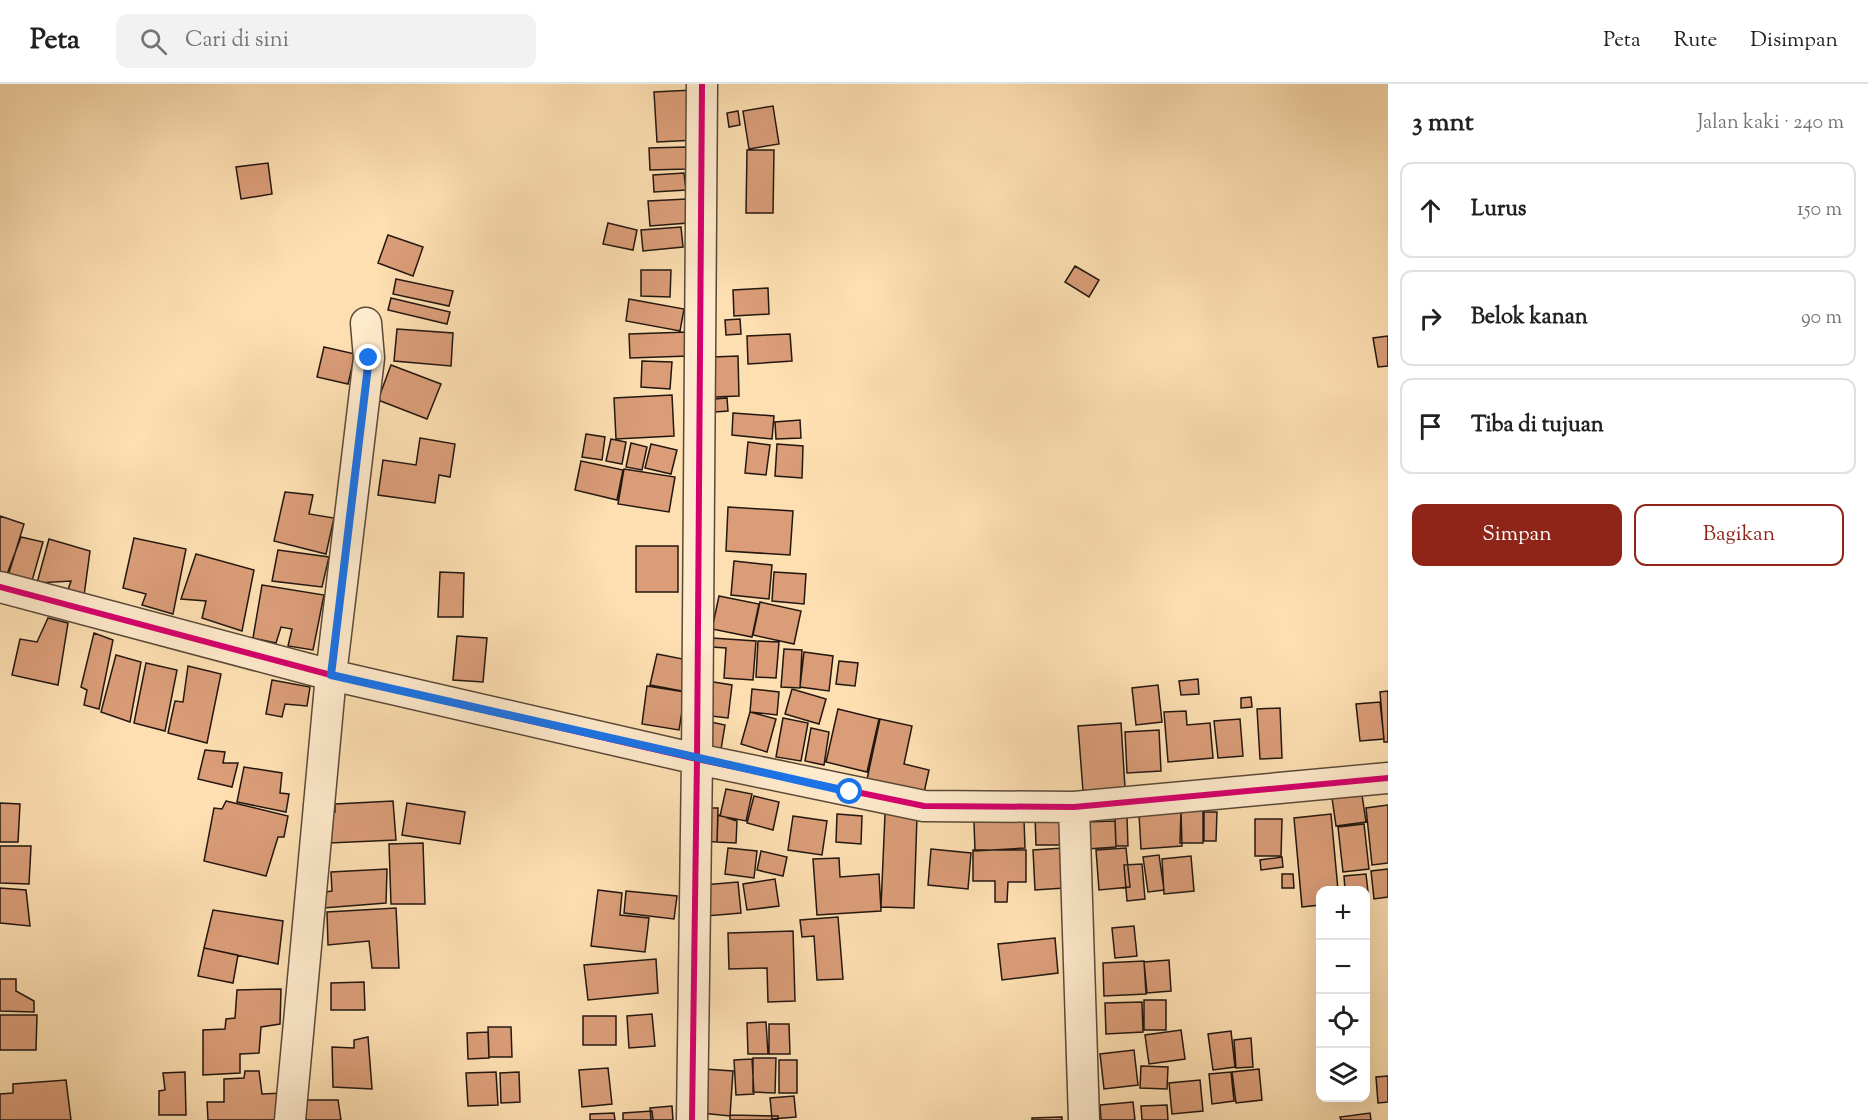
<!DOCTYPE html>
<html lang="id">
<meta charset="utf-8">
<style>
body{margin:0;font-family:"Sorts Mill Goudy",serif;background:#f2f2f2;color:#222}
.controls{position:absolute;right:18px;bottom:18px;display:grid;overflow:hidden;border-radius:12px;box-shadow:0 6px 24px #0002}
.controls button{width:54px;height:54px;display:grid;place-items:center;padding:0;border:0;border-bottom:2px solid #e0e0e0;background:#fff;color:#222;font:30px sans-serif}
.stop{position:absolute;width:18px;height:18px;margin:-14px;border:4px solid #1a73e8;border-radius:50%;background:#fff}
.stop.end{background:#1a73e8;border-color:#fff;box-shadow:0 2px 6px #0008}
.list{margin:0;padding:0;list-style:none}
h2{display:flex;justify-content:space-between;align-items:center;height:78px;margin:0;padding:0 24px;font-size:26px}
h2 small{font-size:20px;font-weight:400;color:#767676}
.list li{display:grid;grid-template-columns:39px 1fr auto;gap:18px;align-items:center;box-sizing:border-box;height:96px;margin:0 12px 12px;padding:0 12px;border:2px solid #e0e0e0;border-radius:12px}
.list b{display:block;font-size:22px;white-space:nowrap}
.list em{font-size:20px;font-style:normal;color:#767676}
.actions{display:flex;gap:12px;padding:18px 24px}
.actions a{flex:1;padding:14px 0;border:2px solid #8f2418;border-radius:12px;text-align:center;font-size:21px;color:#8f2418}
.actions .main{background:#8f2418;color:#fff}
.icon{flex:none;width:33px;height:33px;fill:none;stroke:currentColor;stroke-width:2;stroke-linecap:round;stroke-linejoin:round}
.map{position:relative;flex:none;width:1388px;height:1036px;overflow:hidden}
header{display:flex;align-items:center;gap:36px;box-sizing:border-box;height:84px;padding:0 30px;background:#fff;border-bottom:2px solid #e0e0e0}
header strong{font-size:28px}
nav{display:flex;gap:33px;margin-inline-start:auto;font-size:21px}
.search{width:420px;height:54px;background:#f2f2f2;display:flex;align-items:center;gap:15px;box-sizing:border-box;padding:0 21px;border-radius:12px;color:#767676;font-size:22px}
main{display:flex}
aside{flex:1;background:#fff}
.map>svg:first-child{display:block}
.building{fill:#da9d78;stroke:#231710;stroke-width:1.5}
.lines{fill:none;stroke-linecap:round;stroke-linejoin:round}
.minor-casing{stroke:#5a4938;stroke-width:33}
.minor{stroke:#feeacc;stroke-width:30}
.cycleway-casing{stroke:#feeacc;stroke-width:10}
.cycleway{stroke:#d6006c;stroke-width:6}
.route{stroke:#1a73e8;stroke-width:8}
</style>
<header>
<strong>Peta</strong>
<div class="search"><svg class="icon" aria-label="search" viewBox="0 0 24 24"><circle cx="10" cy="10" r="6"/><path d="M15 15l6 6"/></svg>Cari di sini</div>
<nav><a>Peta</a><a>Rute</a><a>Disimpan</a></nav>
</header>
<main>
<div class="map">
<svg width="1388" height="1036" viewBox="0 0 1388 1036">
<rect width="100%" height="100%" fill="#fddfb1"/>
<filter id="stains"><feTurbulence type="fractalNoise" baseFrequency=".00333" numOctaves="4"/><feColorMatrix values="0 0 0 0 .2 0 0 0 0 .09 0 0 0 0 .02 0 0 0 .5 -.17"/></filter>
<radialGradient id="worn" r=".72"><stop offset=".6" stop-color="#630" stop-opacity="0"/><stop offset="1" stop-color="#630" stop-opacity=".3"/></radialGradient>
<!-- building -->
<path class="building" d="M693,6L696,56L657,58L654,8Z
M773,22L779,60L749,65L743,27Z
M738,27L740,41L729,43L727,29Z
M686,63L687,85L650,86L649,64Z
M747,66H774L773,129H746Z
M268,79L272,110L241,115L236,83Z
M684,89L686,106L654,108L653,91Z
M687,115L688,139L650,142L648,117Z
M608,139L637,146L633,166L603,160Z
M681,143L683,163L643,167L641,146Z
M388,151L423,163L413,192L378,179Z
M1075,182L1099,196L1089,213L1065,198Z
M641,186H671L670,213L641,212Z
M396,195L453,207L449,222L393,210Z
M768,204L769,230L734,232L733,206Z
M391,214L450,228L447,240L388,226Z
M629,215L684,225L680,247L626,237Z
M740,235L741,250L726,251L725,236Z
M397,245L453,249L451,282L394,277Z
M688,248L689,272L630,274L629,250Z
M790,250L792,277L748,280L747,252Z
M1388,252V282L1378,283L1373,254Z
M324,263L355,270L348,300L317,293Z
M738,272L739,312L714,313L713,273Z
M642,277L672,278L670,305L641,303Z
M391,281L441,300L427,335L378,316Z
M672,311L674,352L616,355L614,314Z
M727,314L728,327L715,328L714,315Z
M733,329L774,332L772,355L732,351Z
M800,336L801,354L776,355L775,338Z
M586,350L605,353L602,376L582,373Z
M420,354L455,360L450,393L439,391L435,419L378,411L383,376L416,381Z
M611,355L626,358L622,380L606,377Z
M748,358L770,361L766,391L745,389Z
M631,359L647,363L642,386L626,383Z
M651,360L677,366L671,390L645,384Z
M777,360L803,362L802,394L775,392Z
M581,377L623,386L617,416L575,406Z
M624,385L675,393L669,428L618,420Z
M285,408L313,411L309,430L334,434L326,470L274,457Z
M728,423L793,427L790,471L726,467Z
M0,432L24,440L7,495L0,493Z
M21,453L43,458L32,497L6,493Z
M134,454L186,465L173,530L142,521L146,510L123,504Z
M49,455L90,467L83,519L65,514L71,497L37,499Z
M636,462H678V508H636Z
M278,466L329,473L322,503L272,497Z
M196,470L254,486L242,547L202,534L206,517L181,515Z
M734,477L772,481L769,515L731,511Z
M440,488L464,489L463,533H438Z
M774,488L806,490L804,520L772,517Z
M262,501L324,511L313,566L288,562L292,545L281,543L276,559L253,554Z
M719,512L759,520L752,553L712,545Z
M760,518L801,527L794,560L753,551Z
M48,534L68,539L58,601L12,591L20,555L37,558Z
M94,549L113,556L99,625L84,621L87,606L81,603Z
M457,552L487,554L483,598L453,596Z
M712,554L756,557L753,596L724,594L726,564L712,563Z
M758,557L779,558L776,594L756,593Z
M784,565L802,566L800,604L781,603Z
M804,568L833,572L829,607L800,603Z
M657,570L688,576L682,607L650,601Z
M116,571L141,578L130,638L101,628Z
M839,577L858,579L855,602L836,600Z
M146,579L177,586L165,647L134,639Z
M188,582L221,590L207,659L168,649L175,617L183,618Z
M1198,595L1199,610L1181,611L1179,597Z
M272,596L310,603L307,622L285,620L282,633L266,630Z
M707,597L732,601L728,634L703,631Z
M1158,601L1162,638L1136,641L1132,604Z
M647,602L685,608L679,646L642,640Z
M752,605L779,608L777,631L750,628Z
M792,605L826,615L819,640L785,630Z
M1388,607V658H1384L1380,608Z
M1251,613L1252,623L1241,624V614Z
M1380,618L1384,655L1360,657L1356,620Z
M1280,624L1282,674L1260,675L1257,625Z
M838,625L879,635L867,688L826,678Z
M1186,627L1187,641L1210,639L1213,674L1168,678L1164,628Z
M750,628L776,635L767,668L741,660Z
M783,634L808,639L801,677L776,673Z
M880,635L912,642L904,680L929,686L923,713L866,700Z
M1240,635L1243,672L1218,674L1214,637Z
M706,637L725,641L721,665L702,661Z
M1121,639L1125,704L1083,707L1078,642Z
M811,644L829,648L824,681L805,677Z
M1159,646L1161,687L1127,689L1125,648Z
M205,666L225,668L223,679H238L232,703L198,695Z
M244,683L282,689L280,709L289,710L286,728L237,718Z
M1361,704L1366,738L1336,742L1331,707Z
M726,705L752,710L746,737L720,732Z
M754,712L779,718L773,746L747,739Z
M226,717L288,732L284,753H278L266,792L204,777L214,724L222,725Z
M393,717L396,756L329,759V729L335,728V720Z
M0,719L20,720L18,758H0Z
M407,719L465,728L460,760L402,751Z
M1388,721V779L1372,781L1366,724Z
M704,724H718L717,758L703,757Z
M1181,726H1203V759H1180Z
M1181,728L1182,762L1141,765L1139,730Z
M1204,728H1217L1216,757H1204Z
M837,730L862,732L861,760L836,758Z
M885,730L917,732L914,824L881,823Z
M1331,730L1338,806H1320V821L1302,823L1294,734Z
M718,731L737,737L736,759L717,758Z
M793,732L827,737L822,771L788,766Z
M1035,732H1062V761H1036Z
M1127,733L1128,762H1116L1115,734Z
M1024,735L1025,764L975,767L974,738Z
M1255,735H1282L1281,772H1255Z
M1115,737L1116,763L1087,765L1086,738Z
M1364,740L1369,785L1343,788L1338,743Z
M423,759L425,820H391L389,760Z
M0,762H31L29,800L0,799Z
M728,764L757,767L754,794L725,790Z
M1063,764L1064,804L1035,806L1033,766Z
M1126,764L1130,803L1099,806L1096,766Z
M931,765L971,769L968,805L928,801Z
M973,766H1026V798H1008L1007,818H995V797H973Z
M761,767L787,773L783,792L757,786Z
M1159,771L1164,806L1148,808L1143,773Z
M1191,772L1194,807L1164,810L1162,775Z
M1282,773L1283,783L1261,786L1260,776Z
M839,774L840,793L879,790L881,827L817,831L813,775Z
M1142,780L1145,815L1127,817L1124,781Z
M387,785L386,819L323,824L316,809L332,807L331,788Z
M1388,785V813L1374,815L1371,787Z
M1282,790H1293L1294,804H1282Z
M1366,790L1369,817L1366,818V806H1345L1344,792Z
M775,795L779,822L747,826L743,800Z
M738,798L741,829L706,832L703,801Z
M0,804L26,806L30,842L0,839Z
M598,806L622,809L620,831L649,834L645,868L591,862Z
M626,807L677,812L674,835L624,829Z
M396,824L399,884H372L369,857L328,861L327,828Z
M213,826L283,837L278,880L204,864Z
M838,833L843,895L817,896L814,852L802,853L800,836Z
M1134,842L1137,872L1115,874L1112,844Z
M793,847L795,917L768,918L767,884L729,885L728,849Z
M1055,854L1058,889L1002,896L998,860Z
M204,864L238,871L233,899L198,892Z
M656,875L658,909L588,916L584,881Z
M1169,876L1171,907L1147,909L1144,878Z
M1144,877L1146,910L1104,912L1103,879Z
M0,895H16V907L34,917V928L0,927Z
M364,898L365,926H331V899Z
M281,905L280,940L261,943L259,969L240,970V989L203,991V946L225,945L226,935L235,934L237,906Z
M1144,916H1166V946H1144Z
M1142,918L1143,948L1106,950L1105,919Z
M652,930L655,962L629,964L627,932Z
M0,931H37L36,966H0Z
M583,932H616V961H583Z
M766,938L768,970H748L747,939Z
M769,940H789L790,970H769Z
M488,943H511L512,973H489Z
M1181,946L1185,975L1149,980L1145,951Z
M1231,947L1235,983L1213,986L1208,950Z
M488,948L489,974L468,975L467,949Z
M368,953L372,1005L333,1003L332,963L354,964V956Z
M1251,954L1253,983L1236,984L1234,956Z
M1134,966L1138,1001L1104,1005L1100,970Z
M753,974H776L775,1009L753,1008Z
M752,975L754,1010L736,1011L734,976Z
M779,976H797V1009H779Z
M1141,982L1168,983L1167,1005L1140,1004Z
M608,984L612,1020L582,1023L579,986Z
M704,985L733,987L730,1032L701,1029Z
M1259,985L1262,1016L1236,1019L1232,988Z
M245,987H259L262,1010L284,1009V1036H208L207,1018H224V995L244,994Z
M185,988L186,1031H159V1007L165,1006L163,989Z
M496,988L498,1021L468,1022L466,989Z
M519,988L520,1018L501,1019L500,989Z
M1231,988L1234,1017L1212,1020L1209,990Z
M1388,992V1018L1378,1019L1376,993Z
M66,996L71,1036H0V1010L13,1009V1000Z
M1200,996L1203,1027L1172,1030L1169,999Z
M794,1012L796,1033L772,1035L770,1014Z
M306,1016H338L341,1036H306Z
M1133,1018L1135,1036H1101L1100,1021Z
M1167,1021L1168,1036H1142L1141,1022Z
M672,1022L673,1036H651L650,1024Z
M652,1027L653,1036H623V1029Z
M614,1029L615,1036H590V1030Z
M1370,1029L1371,1036H1341L1340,1033Z
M730,1031L778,1032V1036H730Z
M1062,1033V1036H1032V1034Z"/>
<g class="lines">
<!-- minor casing -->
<g class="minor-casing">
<path id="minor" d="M0,503L331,591L697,675L924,722L1074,723L1388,694
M1074,723L1084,1036
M290,1036L331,591L369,274L366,239
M692,1036L697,675L702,0"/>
</g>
<!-- minor -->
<use href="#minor" class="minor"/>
<!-- cycleway casing -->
<g class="cycleway-casing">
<path id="cycleway" d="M0,503L331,591L697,675L924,722L1074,723L1388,694
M692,1036L697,675L702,0"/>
</g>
<!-- cycleway -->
<use href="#cycleway" class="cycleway"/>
</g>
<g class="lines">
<!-- route -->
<path class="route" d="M369,274L331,591L850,708"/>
</g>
<rect width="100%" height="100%" filter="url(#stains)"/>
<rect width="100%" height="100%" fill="url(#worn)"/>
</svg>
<div class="controls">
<button>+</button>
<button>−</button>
<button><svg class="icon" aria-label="locate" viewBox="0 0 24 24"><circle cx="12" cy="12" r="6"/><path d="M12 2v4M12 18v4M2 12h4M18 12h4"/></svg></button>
<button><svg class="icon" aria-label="layers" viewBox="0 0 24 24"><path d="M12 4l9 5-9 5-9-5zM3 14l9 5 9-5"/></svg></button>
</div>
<div class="stop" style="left:850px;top:708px"></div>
<div class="stop end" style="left:369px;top:274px"></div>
</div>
<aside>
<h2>3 mnt<small>Jalan kaki · 240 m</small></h2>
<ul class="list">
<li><svg class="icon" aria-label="ahead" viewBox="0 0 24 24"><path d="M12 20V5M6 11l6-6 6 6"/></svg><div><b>Lurus</b></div><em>150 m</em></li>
<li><svg class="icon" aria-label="right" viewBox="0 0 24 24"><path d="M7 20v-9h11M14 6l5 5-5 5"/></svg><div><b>Belok kanan</b></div><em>90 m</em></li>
<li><svg class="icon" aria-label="arrive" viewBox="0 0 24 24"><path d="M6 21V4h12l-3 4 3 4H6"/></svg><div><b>Tiba di tujuan</b></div></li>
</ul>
<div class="actions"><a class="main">Simpan</a><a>Bagikan</a></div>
</aside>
</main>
